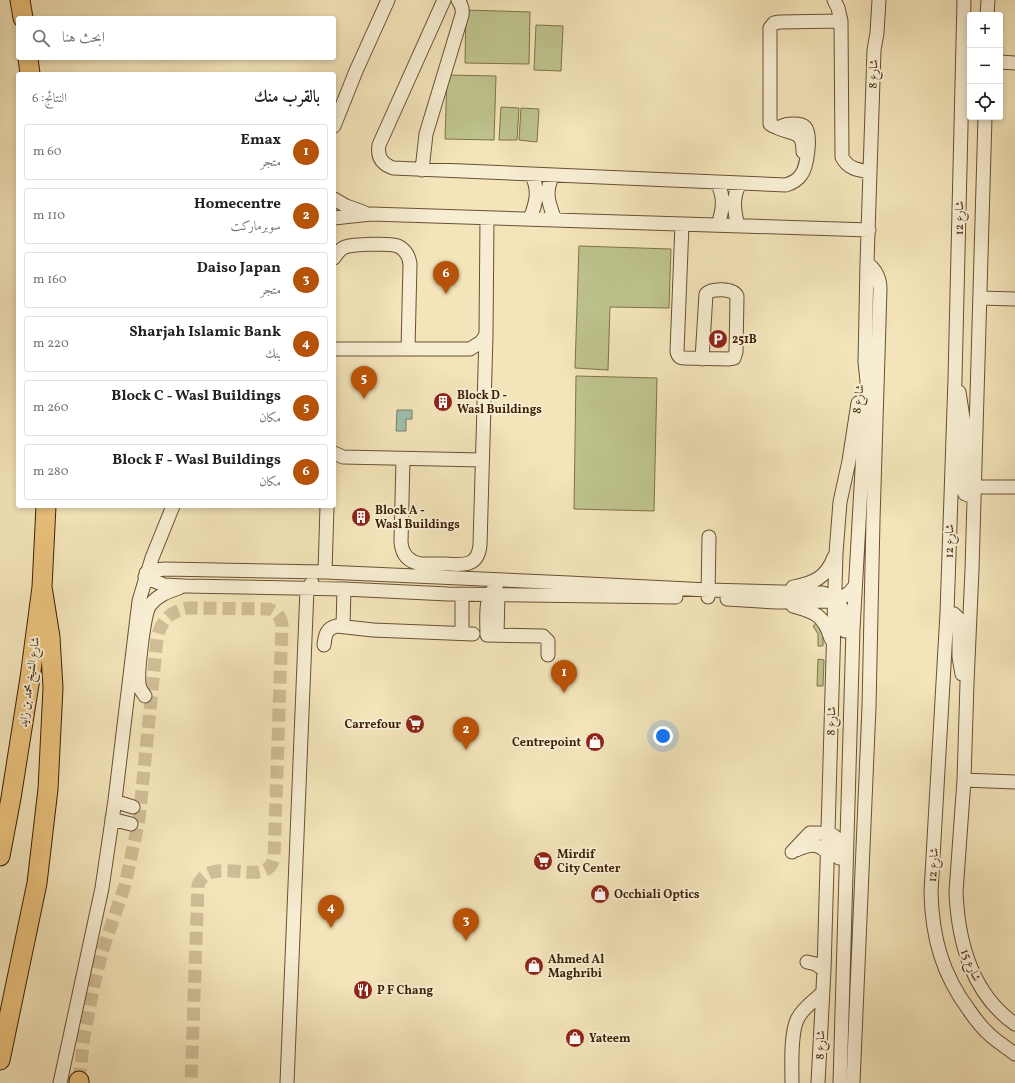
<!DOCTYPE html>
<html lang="ar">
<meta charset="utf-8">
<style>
body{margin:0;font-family:Vollkorn,Amiri,serif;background:#f2f2f2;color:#222;direction:rtl}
.controls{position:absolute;right:12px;top:12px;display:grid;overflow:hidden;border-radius:4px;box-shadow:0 2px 6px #0003}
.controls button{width:36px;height:36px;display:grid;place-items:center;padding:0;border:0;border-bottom:1px solid #e0e0e0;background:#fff;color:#222;font:20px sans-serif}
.you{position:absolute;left:663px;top:736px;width:14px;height:14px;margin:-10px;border:3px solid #fff;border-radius:50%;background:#1a73e8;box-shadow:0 0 0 6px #1a73e833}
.badge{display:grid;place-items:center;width:26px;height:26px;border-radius:50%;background:#b45309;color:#fff;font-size:13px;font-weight:700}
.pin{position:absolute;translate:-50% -33px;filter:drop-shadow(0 1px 2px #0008)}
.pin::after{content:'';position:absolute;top:21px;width:14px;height:12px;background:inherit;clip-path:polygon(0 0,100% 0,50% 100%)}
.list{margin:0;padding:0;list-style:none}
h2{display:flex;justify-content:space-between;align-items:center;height:52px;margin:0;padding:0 16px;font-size:17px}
h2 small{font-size:13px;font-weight:400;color:#767676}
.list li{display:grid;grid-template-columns:26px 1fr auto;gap:12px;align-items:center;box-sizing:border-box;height:56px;margin:0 8px 8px;padding:0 8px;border:1px solid #e0e0e0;border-radius:4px}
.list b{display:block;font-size:15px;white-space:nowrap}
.list p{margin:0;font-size:13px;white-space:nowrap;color:#767676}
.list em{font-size:13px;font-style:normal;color:#767676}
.icon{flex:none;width:22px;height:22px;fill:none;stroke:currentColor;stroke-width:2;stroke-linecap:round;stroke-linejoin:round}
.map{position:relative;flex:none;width:1015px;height:1083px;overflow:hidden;direction:ltr}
.search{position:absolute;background:#fff;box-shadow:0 2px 6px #0003;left:16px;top:16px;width:320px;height:44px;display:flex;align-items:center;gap:10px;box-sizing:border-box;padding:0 14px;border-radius:4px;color:#767676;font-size:15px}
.panel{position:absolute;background:#fff;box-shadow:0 2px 6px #0003;left:16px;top:72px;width:320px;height:436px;border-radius:4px;direction:rtl}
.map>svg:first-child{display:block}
.green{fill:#bec38d;stroke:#7e714a}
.water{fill:#9cbfaa;stroke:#767f68}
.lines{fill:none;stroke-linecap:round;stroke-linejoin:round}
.minor-tunnel{stroke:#cfbd95;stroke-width:13;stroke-dasharray:13 6;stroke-linecap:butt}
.minor-casing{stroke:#6a5033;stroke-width:15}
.highway-casing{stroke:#3d1f06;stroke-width:21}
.minor{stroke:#f7edd2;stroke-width:13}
.highway{stroke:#eac27c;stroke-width:19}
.labels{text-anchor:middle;stroke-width:4;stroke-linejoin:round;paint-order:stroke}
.street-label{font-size:12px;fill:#3d1f06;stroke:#f7edd2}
.poi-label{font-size:12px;font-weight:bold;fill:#3d1f06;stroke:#f7edd2;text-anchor:start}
</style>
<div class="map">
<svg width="1015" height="1083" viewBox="0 0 1015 1083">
<rect width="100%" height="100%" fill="#f3e4b9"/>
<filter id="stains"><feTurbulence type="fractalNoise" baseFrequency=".005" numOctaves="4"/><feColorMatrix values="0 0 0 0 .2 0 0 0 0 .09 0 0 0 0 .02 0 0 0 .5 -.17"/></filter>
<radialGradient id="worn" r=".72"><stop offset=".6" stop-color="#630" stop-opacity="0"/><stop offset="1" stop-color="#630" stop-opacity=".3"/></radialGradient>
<!-- green -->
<path class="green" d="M466,10L530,12L529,64L465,63Z
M536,25L563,26L561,71L534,70Z
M447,75L496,76L494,140L445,139Z
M501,107L519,108L517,140H499Z
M521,108L539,109L537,142L519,140Z
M579,246L671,249L669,308L610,307L608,370L575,368Z
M576,376L657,378L654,511L574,509Z
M817,623L823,634V646H818V634L813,626Z
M818,659L824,660L823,686H817Z"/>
<!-- water -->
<path class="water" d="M397,410H412V419H406V431H396Z"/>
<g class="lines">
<!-- minor-tunnel -->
<path class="minor-tunnel" d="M79,1081L84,1036L94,985L102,952L125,885L139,820L157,639C160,622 170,611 188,608L269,609C277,612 280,616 282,624L274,858C267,891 211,852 198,885L191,1083"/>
<!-- minor casing -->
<g class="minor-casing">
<path id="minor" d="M444,0L379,145C377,157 382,164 393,168L786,185C792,183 797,181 801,175C807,168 812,134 805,127C802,124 798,124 794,124C788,124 784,124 779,128
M834,0L838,8L841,21L842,157C848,169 858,170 870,172
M964,0L955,379L947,613L931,892C932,937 942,974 969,1010C975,1019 982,1028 991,1036C998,1042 1007,1048 1015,1054
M987,15L988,0
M1000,62L1015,63
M985,117L972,570L967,683L964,780L956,892C958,941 972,994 1015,1024
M334,126L356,71L388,0
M803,152C803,130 794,135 778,128C775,126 773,127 770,124V28L774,23L780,22L841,21
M422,170L426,134L462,15C463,9 462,5 458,0
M553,175C544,192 549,204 555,220
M717,182C725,198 723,209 718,225
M334,199L346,206L363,212
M334,218L371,214L869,230
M530,219C536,203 540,190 531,174
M682,224L677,352C678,356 680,358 684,358L728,359L734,358L736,352L737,296C733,288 712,288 706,294L702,359
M738,226C734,210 732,198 740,183
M334,258C337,253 340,249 345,247C353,244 390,243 398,246C406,250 409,256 410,264L408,349
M980,298L1015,299
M334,349H470L481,342L486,335
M959,392L964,424L962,488L965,494L968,495L974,492
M334,453L343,457L482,460
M403,459L401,542C402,555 409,562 421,564C430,564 438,564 447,564C463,565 478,567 480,545L486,335L487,218
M974,487H1015
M325,572L327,506
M146,573L156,570L165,569L325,572L569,583L708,590L822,593C828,594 831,597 836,601C846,610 845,618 845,631
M145,577L164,585L185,586L344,589L448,594L676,597
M496,587C484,596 487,621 487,635L543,636L548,641V655
M793,587C814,583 826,578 834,557
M462,594V633
M708,597L709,537
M727,599L776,602L828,601L843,597L850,592L855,586
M793,606C815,612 824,615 831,639
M947,613L954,614L959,619V657L962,674
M343,626L344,589
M497,635L498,594
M324,645C325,636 326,628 337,626L373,630L473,634
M145,696C144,694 141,691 140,688C136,678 144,614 150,605C158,595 167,592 179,588
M964,780L1015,782
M115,800L117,802L133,807
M112,818L115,820L131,824
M796,850C809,845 815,842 827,852
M792,852L810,833C834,833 840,832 839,858
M807,962L816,964L824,970
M60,1083L102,888L115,800L139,601L152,558L173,506
M287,1083L307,589L312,583
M792,1083C792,1066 790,1032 798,1018C803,1008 814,1001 822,993
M818,1083L824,970L836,553L840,502L849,461L858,403
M840,1083L853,629L867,381L865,362L867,263L874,50L877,33L879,0
M853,1083L869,707L873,520L880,289C880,278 876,270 867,263"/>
</g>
<!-- highway casing -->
<g class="highway-casing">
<path id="highway" d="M20,0L23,18
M28,58L30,74
M0,856L11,798L30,678L42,587L46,506
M0,1060L37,883L48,789L53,688L50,637L42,587
M79,1083V1081"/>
</g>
<!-- minor -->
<use href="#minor" class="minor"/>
<!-- highway -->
<use href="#highway" class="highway"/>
</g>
<!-- icons -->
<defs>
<g id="parking-disc" transform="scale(1)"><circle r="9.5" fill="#8f2418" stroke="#f7edd2"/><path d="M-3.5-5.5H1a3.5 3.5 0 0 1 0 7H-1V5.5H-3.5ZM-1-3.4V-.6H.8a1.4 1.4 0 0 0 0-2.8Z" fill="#fff"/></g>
<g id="building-disc" transform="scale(1)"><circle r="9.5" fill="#8f2418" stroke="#f7edd2"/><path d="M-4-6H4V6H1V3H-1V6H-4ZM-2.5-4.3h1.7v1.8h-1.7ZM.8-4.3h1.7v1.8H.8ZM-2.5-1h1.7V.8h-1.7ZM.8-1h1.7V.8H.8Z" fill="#fff"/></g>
<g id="supermarket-disc" transform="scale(1)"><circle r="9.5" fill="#8f2418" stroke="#f7edd2"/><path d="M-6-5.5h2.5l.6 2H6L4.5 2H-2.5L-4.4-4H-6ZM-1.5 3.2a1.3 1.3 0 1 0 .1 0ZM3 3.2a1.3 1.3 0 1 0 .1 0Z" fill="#fff"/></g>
<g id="shop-disc" transform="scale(1)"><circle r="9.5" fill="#8f2418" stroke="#f7edd2"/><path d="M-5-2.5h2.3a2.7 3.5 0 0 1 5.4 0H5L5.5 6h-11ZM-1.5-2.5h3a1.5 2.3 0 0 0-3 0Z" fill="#fff"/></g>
<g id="restaurant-disc" transform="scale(1)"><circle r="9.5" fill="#8f2418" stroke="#f7edd2"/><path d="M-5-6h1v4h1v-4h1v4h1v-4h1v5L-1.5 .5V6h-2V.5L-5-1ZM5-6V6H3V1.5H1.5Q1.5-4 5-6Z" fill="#fff"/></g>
</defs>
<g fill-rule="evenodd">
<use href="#parking-disc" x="718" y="339"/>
<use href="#building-disc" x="443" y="402"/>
<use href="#building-disc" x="361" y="517"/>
<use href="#supermarket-disc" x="415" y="724"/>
<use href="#shop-disc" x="595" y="742"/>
<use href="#supermarket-disc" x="543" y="861"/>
<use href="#shop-disc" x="600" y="894"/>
<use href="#shop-disc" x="534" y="966"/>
<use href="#restaurant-disc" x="363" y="990"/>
<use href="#shop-disc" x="575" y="1038"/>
</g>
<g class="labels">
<!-- street labels -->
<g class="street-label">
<text transform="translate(873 74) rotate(-88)" y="4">شارع 8</text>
<text transform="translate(959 218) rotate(-89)" y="4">شارع 12</text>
<text transform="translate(858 399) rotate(-83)" y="4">شارع 8</text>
<text transform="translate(949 541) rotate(-89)" y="4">شارع 12</text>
<text transform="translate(29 682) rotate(-82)" y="4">شارع الشيخ محمد بن زايد</text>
<text transform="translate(831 721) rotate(-88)" y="4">شارع 8</text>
<text transform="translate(933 865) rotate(-87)" y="4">شارع 12</text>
<text transform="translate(971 965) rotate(67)" y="4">شارع 15</text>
<text transform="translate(820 1045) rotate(-88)" y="4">شارع 8</text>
</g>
<!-- poi labels -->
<g class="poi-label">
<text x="732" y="343">251B</text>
<text x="457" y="399">Block D -<tspan x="457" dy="14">Wasl Buildings</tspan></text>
<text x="375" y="514">Block A -<tspan x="375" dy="14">Wasl Buildings</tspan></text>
<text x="401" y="728" text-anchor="end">Carrefour</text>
<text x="581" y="746" text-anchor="end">Centrepoint</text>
<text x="557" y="858">Mirdif<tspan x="557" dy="14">City Center</tspan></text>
<text x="614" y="898">Occhiali Optics</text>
<text x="548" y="963">Ahmed Al<tspan x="548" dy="14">Maghribi</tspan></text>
<text x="377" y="994">P F Chang</text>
<text x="589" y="1042">Yateem</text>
</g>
</g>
<rect width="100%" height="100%" filter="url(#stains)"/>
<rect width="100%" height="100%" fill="url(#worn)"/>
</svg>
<div class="controls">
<button>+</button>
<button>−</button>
<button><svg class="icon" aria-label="locate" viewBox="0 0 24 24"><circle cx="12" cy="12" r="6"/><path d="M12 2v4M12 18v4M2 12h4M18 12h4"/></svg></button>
</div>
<div class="you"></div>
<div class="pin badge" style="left:564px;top:693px">1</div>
<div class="pin badge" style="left:466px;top:750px">2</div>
<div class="pin badge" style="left:466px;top:941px">3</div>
<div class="pin badge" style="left:331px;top:928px">4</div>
<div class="pin badge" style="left:364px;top:399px">5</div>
<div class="pin badge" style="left:446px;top:294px">6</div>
<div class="search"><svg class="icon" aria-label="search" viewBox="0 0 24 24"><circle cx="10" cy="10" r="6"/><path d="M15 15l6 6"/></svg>ابحث هنا</div>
<section class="panel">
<h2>بالقرب منك<small>النتائج: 6</small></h2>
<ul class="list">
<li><span class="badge">1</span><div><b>Emax</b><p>متجر</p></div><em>60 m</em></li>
<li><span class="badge">2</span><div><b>Homecentre</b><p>سوبرماركت</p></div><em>110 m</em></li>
<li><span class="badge">3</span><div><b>Daiso Japan</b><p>متجر</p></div><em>160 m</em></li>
<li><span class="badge">4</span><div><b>Sharjah Islamic Bank</b><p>بنك</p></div><em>220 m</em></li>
<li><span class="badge">5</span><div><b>Block C - Wasl Buildings</b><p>مكان</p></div><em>260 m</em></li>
<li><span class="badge">6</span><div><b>Block F - Wasl Buildings</b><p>مكان</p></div><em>280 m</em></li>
</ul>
</section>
</div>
